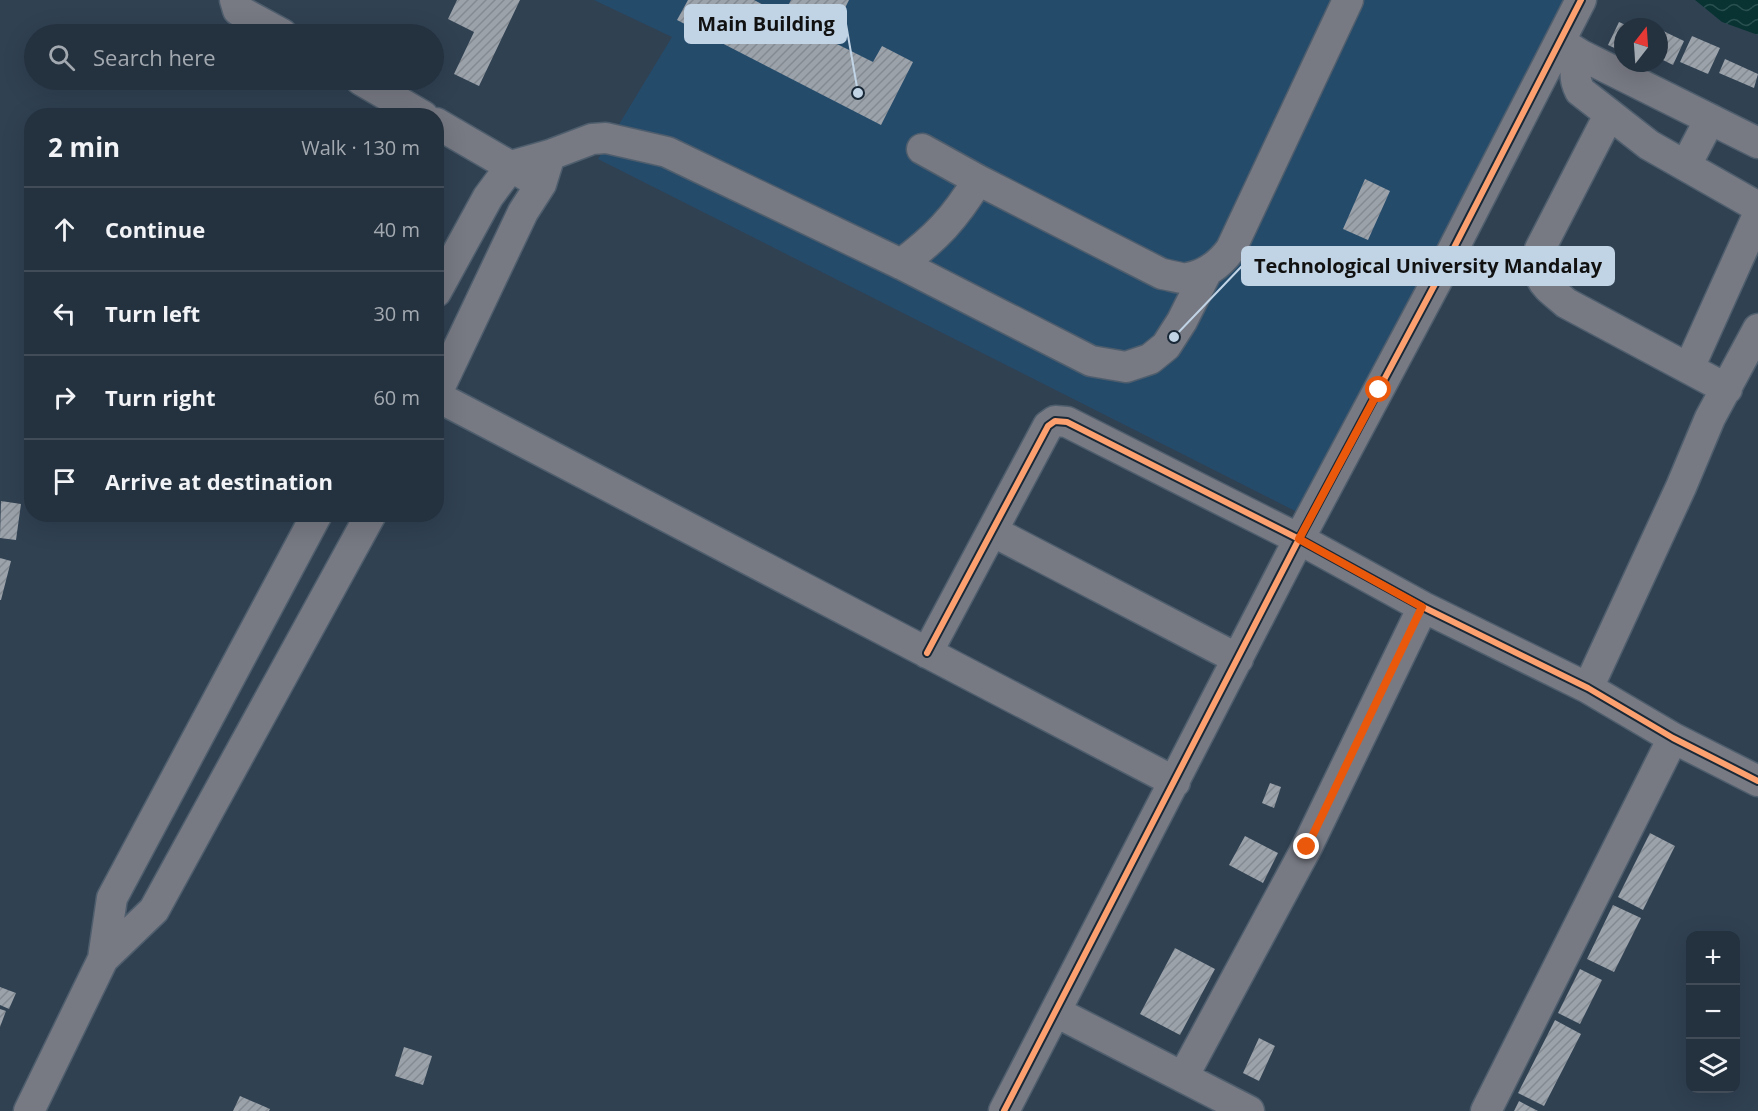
<!DOCTYPE html>
<meta charset="utf-8">
<style>
body{margin:0;font-family:"Open Sans",sans-serif;background:#2c3945;color:#f1f3f6}
.controls{position:absolute;right:18px;bottom:18px;display:grid;overflow:hidden;border-radius:12px;box-shadow:0 6px 24px #0002}
.controls button{width:54px;height:54px;display:grid;place-items:center;padding:0;border:0;border-bottom:2px solid #414c58;background:#24313e;color:#f1f3f6;font:30px sans-serif}
.compass{position:absolute;left:1614px;top:18px;width:54px;height:54px;border-radius:50%;background:#24313e;box-shadow:0 6px 24px #0002;rotate:17deg}
.stop{position:absolute;width:18px;height:18px;margin:-14px;border:4px solid #ea580c;border-radius:50%;background:#fff}
.stop.end{background:#ea580c;border-color:#fff;box-shadow:0 2px 6px #0008}
.list{margin:0;padding:0;list-style:none}
h2{display:flex;justify-content:space-between;align-items:center;height:78px;margin:0;padding:0 24px;font-size:26px}
h2 small{font-size:20px;font-weight:400;color:#a3a9b0}
.list li{display:grid;grid-template-columns:39px 1fr auto;gap:18px;align-items:center;box-sizing:border-box;height:84px;padding:0 24px;border-top:2px solid #414c58}
.list b{display:block;font-size:22px;white-space:nowrap}
.list em{font-size:20px;font-style:normal;color:#a3a9b0}
.icon{flex:none;width:33px;height:33px;fill:none;stroke:currentColor;stroke-width:2;stroke-linecap:round;stroke-linejoin:round}
.map{position:relative;flex:none;width:1758px;height:1111px;overflow:hidden}
.search{position:absolute;background:#24313e;box-shadow:0 6px 24px #0002;left:24px;top:24px;width:420px;height:66px;display:flex;align-items:center;gap:15px;box-sizing:border-box;padding:0 21px;border-radius:33px;color:#a3a9b0;font-size:22px}
.panel{position:absolute;background:#24313e;box-shadow:0 6px 24px #0002;left:24px;top:108px;width:420px;height:414px;border-radius:24px}
.map>svg:first-child{display:block}
.built{fill:#254b6b}
.water{fill:url(#water-waves)}
.building{fill:url(#building-hatch)}
.lines{fill:none;stroke-linecap:round;stroke-linejoin:round}
.minor-casing{stroke:#4f5e6d;stroke-width:33}
.minor{stroke:#777983;stroke-width:30}
.cycleway-casing{stroke:#192836;stroke-width:10}
.cycleway{stroke:#fca06f;stroke-width:6}
.route{stroke:#ea580c;stroke-width:8}
.leader{fill:none;stroke:#c1d4e6;stroke-width:2}
.callout-dot{fill:#c1d4e6;stroke:#192836;stroke-width:2}
.callout{fill:#c1d4e6;stroke:#c1d4e6;stroke-width:2}
.callout-label{font-size:20px;text-anchor:middle;font-weight:bold;fill:#111}
</style>
<div class="map">
<svg width="1758" height="1111" viewBox="0 0 1758 1111">
<defs>
<pattern id="water-waves" width="16" height="10" patternUnits="userSpaceOnUse" patternTransform="scale(1.5)"><rect width="16" height="10" fill="#083332"/><path d="M0 5q4-4 8 0t8 0" fill="none" stroke="#2a5050"/></pattern>
<pattern id="building-hatch" width="6" height="6" patternUnits="userSpaceOnUse" patternTransform="scale(1.5)"><rect width="6" height="6" fill="#9ba2aa"/><path d="M-1 1l2-2M0 6l6-6M5 7l2-2" fill="none" stroke="#838a91"/></pattern>
</defs>
<rect width="100%" height="100%" fill="#304152"/>
<!-- built -->
<path class="built" d="M594,0H1571L1305,516L598,159L672,37Z"/>
<!-- water -->
<path class="water" d="M1695,0H1758V35L1722,22Z"/>
<!-- building -->
<path class="building" d="M457,0H520L479,86L454,74L474,32L448,19Z
M688,0H754L783,15L791,0H849L829,40L873,62L882,46L913,62L881,125L677,20Z
M1619,22L1630,27H1623V52L1608,45Z
M1659,29L1684,41L1673,65L1659,58Z
M1692,36L1720,48L1708,74L1680,62Z
M1725,59L1758,74L1754,88L1719,73Z
M1365,179L1390,191L1368,240L1343,229Z
M1,501L21,504L16,540L0,538Z
M0,558L11,561L1,600H0Z
M1270,783L1281,787L1274,808L1262,803Z
M1650,833L1675,846L1643,910L1618,897Z
M1245,836L1278,853L1263,883L1229,865Z
M1613,905L1641,918L1614,972L1587,959Z
M1175,948L1215,969L1180,1035L1140,1014Z
M1580,969L1602,980L1580,1024L1558,1013Z
M0,987L16,993L9,1009L0,1005Z
M0,1009L6,1011L0,1027Z
M1555,1020L1581,1034L1544,1106L1518,1093Z
M1259,1038L1275,1046L1259,1081L1243,1073Z
M404,1047L432,1056L423,1085L395,1076Z
M240,1096L270,1109L269,1111H233Z
M1519,1101L1538,1111H1514Z"/>
<g class="lines">
<!-- minor casing -->
<g class="minor-casing">
<path id="minor" d="M235,0L238,10L282,34
M1565,45L1581,55L1758,143
M1581,55C1575,70 1573,77 1580,91L1649,145L1758,207
M361,80L423,116
M1609,115L1540,249C1536,282 1543,283 1566,303L1727,389
M436,123L527,176
M922,149L978,180L1162,274C1170,275 1180,279 1187,278C1206,275 1220,264 1231,249L1348,0
M1686,165L1710,119
M901,264C936,238 955,218 978,180
M436,292L488,197L511,166L550,155L592,139L606,138L667,152L901,264L1091,361L1126,367L1150,359L1166,346L1182,321L1207,271
M1689,368L1758,215
M436,395L523,212L541,184L550,155
M436,396L1175,782
M992,531L1238,659
M927,653L1048,426L1055,421L1067,422L1299,539L1423,607L1588,688L1673,738L1758,781
M1588,688L1681,487L1710,418L1758,329
M103,959L154,910L371,514
M1056,1012L1249,1111
M1183,1077L1307,847L1423,607
M29,1111L103,959L112,898L317,514
M1004,1111L1299,539L1442,271L1581,0
M1486,1111L1673,738"/>
</g>
<!-- minor -->
<use href="#minor" class="minor"/>
<!-- cycleway casing -->
<g class="cycleway-casing">
<path id="cycleway" d="M927,653L1048,426L1055,421L1067,422L1299,539L1423,607L1588,688L1673,738L1758,781
M1004,1111L1299,539L1442,271L1581,0"/>
</g>
<!-- cycleway -->
<use href="#cycleway" class="cycleway"/>
</g>
<g class="lines">
<!-- route -->
<path class="route" d="M1307,847L1422,607L1299,539L1379,390"/>
</g>
<!-- callouts -->
<path class="leader" d="M858 93L846 24M1174 337L1242 266"/>
<g class="callout-dot">
<circle cx="858" cy="93" r="6"/>
<circle cx="1174" cy="337" r="6"/>
</g>
<g class="callout">
<rect x="685" y="5" width="161" height="38" rx="6"/>
<rect x="1242" y="247" width="372" height="38" rx="6"/>
</g>
<g class="callout-label">
<text x="766" y="31">Main Building</text>
<text x="1428" y="273">Technological University Mandalay</text>
</g>
</svg>
<div class="controls">
<button>+</button>
<button>−</button>
<button><svg class="icon" aria-label="layers" viewBox="0 0 24 24"><path d="M12 4l9 5-9 5-9-5zM3 14l9 5 9-5"/></svg></button>
</div>
<svg class="compass" viewBox="-18 -18 36 36"><path d="M0-13l5 13h-10z" fill="#e53935"/><path d="M0 13l5-13h-10z" fill="#a3a9b0"/></svg>
<div class="stop" style="left:1379px;top:390px"></div>
<div class="stop end" style="left:1307px;top:847px"></div>
<div class="search"><svg class="icon" aria-label="search" viewBox="0 0 24 24"><circle cx="10" cy="10" r="6"/><path d="M15 15l6 6"/></svg>Search here</div>
<section class="panel">
<h2>2 min<small>Walk · 130 m</small></h2>
<ul class="list">
<li><svg class="icon" aria-label="ahead" viewBox="0 0 24 24"><path d="M12 20V5M6 11l6-6 6 6"/></svg><div><b>Continue</b></div><em>40 m</em></li>
<li><svg class="icon" aria-label="left" viewBox="0 0 24 24"><path d="M17 20v-9H6M10 6l-5 5 5 5"/></svg><div><b>Turn left</b></div><em>30 m</em></li>
<li><svg class="icon" aria-label="right" viewBox="0 0 24 24"><path d="M7 20v-9h11M14 6l5 5-5 5"/></svg><div><b>Turn right</b></div><em>60 m</em></li>
<li><svg class="icon" aria-label="arrive" viewBox="0 0 24 24"><path d="M6 21V4h12l-3 4 3 4H6"/></svg><div><b>Arrive at destination</b></div></li>
</ul>
</section>
</div>
